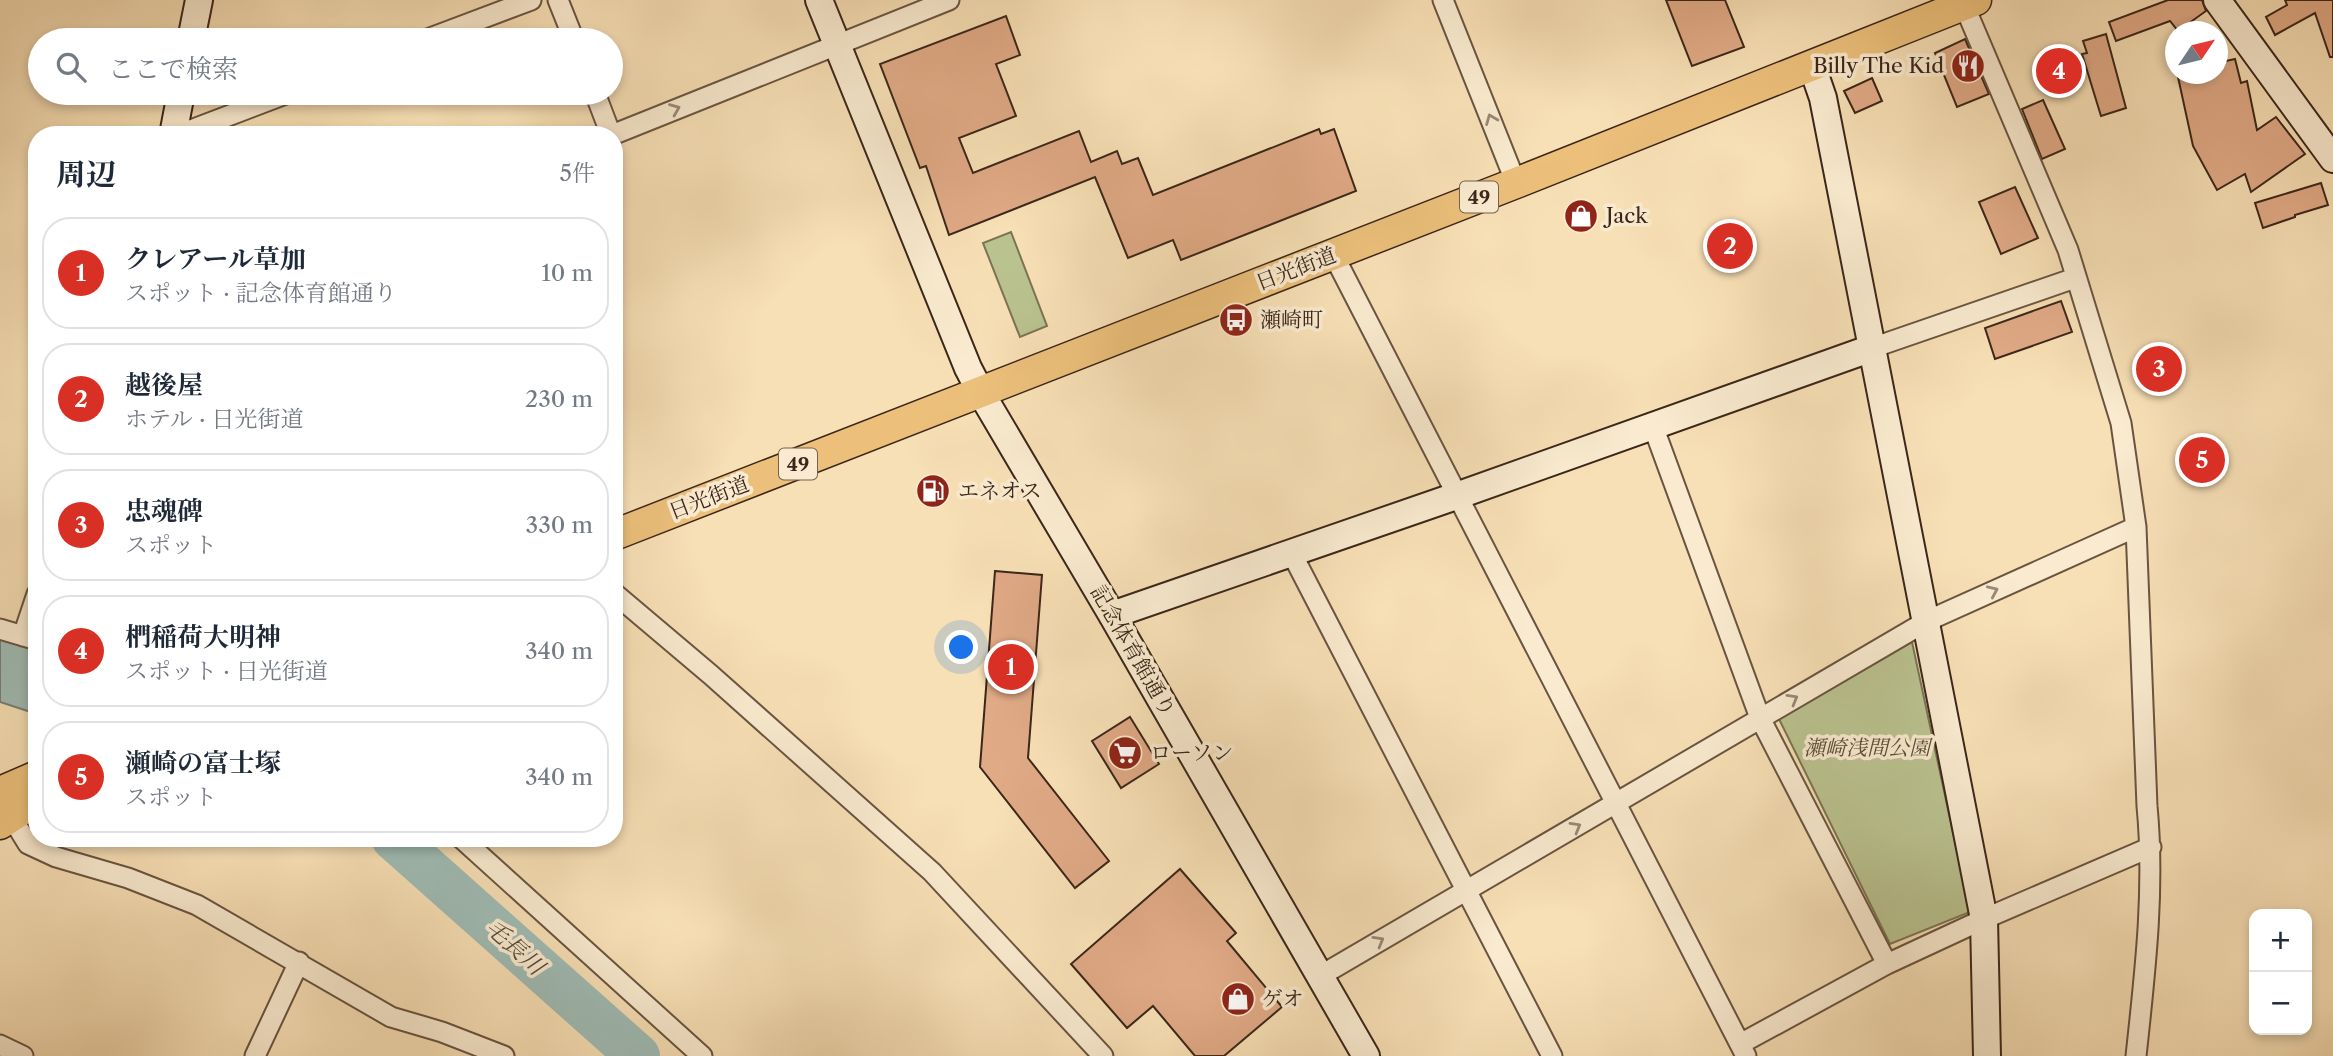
<!DOCTYPE html>
<html lang="ja">
<meta charset="utf-8">
<style>
body{margin:0;font-family:"Libre Caslon Text","Noto Serif JP",serif;background:#f2f2f3;color:#1f2937}
.controls{position:absolute;right:21px;bottom:21px;display:grid;overflow:hidden;border-radius:14px;box-shadow:0 4px 10px #0003}
.controls button{width:63px;height:63px;display:grid;place-items:center;padding:0;border:0;border-bottom:2px solid #e0e1e3;background:#fff;color:#1f2937;font:35px sans-serif}
.compass{position:absolute;left:2165px;top:21px;width:63px;height:63px;border-radius:50%;background:#fff;box-shadow:0 4px 10px #0003;rotate:55deg}
.you{position:absolute;left:962px;top:648px;width:24px;height:24px;margin:-18px;border:5px solid #fff;border-radius:50%;background:#1a73e8;box-shadow:0 0 0 10px #1a73e833}
.badge{display:grid;place-items:center;width:46px;height:46px;border-radius:50%;background:#d93025;color:#fff;font-size:23px;font-weight:700}
.pin{position:absolute;translate:-50% -50%;border:4px solid #fff;box-shadow:0 2px 7px #0006}
.list{margin:0;padding:0;list-style:none}
h2{display:flex;justify-content:space-between;align-items:center;height:91px;margin:0;padding:0 28px;font-size:30px}
h2 small{font-size:23px;font-weight:400;color:#747a83}
.list li{display:grid;grid-template-columns:46px 1fr auto;gap:21px;align-items:center;box-sizing:border-box;height:112px;margin:0 14px 14px;padding:0 14px;border:2px solid #e0e1e3;border-radius:28px}
.list b{display:block;font-size:26px;white-space:nowrap}
.list p{margin:0;font-size:23px;white-space:nowrap;color:#747a83}
.list em{font-size:23px;font-style:normal;color:#747a83}
.icon{flex:none;width:38px;height:38px;fill:none;stroke:currentColor;stroke-width:2;stroke-linecap:round;stroke-linejoin:round}
.map{position:relative;flex:none;width:2333px;height:1056px;overflow:hidden}
.search{position:absolute;background:#fff;box-shadow:0 4px 10px #0003;left:28px;top:28px;width:595px;height:77px;display:flex;align-items:center;gap:18px;box-sizing:border-box;padding:0 24px;border-radius:38px;color:#747a83;font-size:26px}
.panel{position:absolute;background:#fff;box-shadow:0 4px 10px #0003;left:28px;top:126px;width:595px;height:721px;border-radius:28px}
.map>svg:first-child{display:block}
.green{fill:#bac390;stroke:#7a7455;stroke-width:2}
.water{fill:#9fbcb5;stroke:#778077;stroke-width:2}
.lines{fill:none;stroke-linecap:round;stroke-linejoin:round}
.river{stroke:#9fbcb5;stroke-width:44}
.building{fill:#e0aa86;stroke:#3b261a;stroke-width:2}
.street-casing{stroke:#6a5441;stroke-width:23}
.secondary-casing{stroke:#3b261a;stroke-width:30}
.primary-casing{stroke:#3b261a;stroke-width:33}
.street{stroke:#faebd0;stroke-width:19}
.secondary{stroke:#faebd0;stroke-width:26}
.primary{stroke:#ecc07b;stroke-width:30}
.oneway{stroke:#9a8875}
.labels{text-anchor:middle;stroke-width:7;stroke-linejoin:round;paint-order:stroke}
.shield{fill:#faebd0;stroke:#746151;stroke-width:2}
.shield-label{font-size:19px;font-weight:bold;fill:#3b261a}
.poi-label{font-size:21px;fill:#3b261a;stroke:#faebd0;text-anchor:start}
.street-label{font-size:21px;fill:#3b261a;stroke:#faebd0}
.park-label{font-size:21px;font-style:italic;fill:#5b4d38;stroke:#faebd0}
.water-label{font-size:23px;font-style:italic;fill:#544c41;stroke:#faebd0}
</style>
<div class="map">
<svg width="2333" height="1056" viewBox="0 0 2333 1056">
<rect width="100%" height="100%" fill="#f8e0b6"/>
<filter id="stains"><feTurbulence type="fractalNoise" baseFrequency=".00286" numOctaves="4"/><feColorMatrix values="0 0 0 0 .2 0 0 0 0 .09 0 0 0 0 .02 0 0 0 .5 -.17"/></filter>
<radialGradient id="worn" r=".72"><stop offset=".6" stop-color="#630" stop-opacity="0"/><stop offset="1" stop-color="#630" stop-opacity=".3"/></radialGradient>
<!-- green -->
<path class="green" d="M1011,232L1047,326L1020,337L983,243Z
M1912,642L1970,912L1890,944L1779,719Z"/>
<!-- water -->
<path class="water" d="M0,636L37,648V714L0,702Z"/>
<g class="lines">
<!-- river -->
<path class="river" d="M393,838L638,1056"/>
</g>
<!-- building -->
<path class="building" d="M1666,0H1725L1744,47L1692,66Z
M2168,0H2202L2206,11L2178,31L2170,21L2116,41L2109,22Z
M2285,0H2333V57H2330L2315,13L2275,35L2266,17L2287,5Z
M1006,16L1020,55L996,64L1016,116L959,138L973,173L1079,131L1091,162L1117,151L1122,164L1138,158L1153,195L1319,129L1321,134L1334,129L1356,191L1181,260L1173,240L1128,258L1095,177L949,235L926,166L920,168L880,64Z
M2106,34L2126,108L2101,116L2082,54L2087,53L2083,41Z
M1965,39L1989,94L1957,107L1935,53Z
M2235,59L2241,83L2247,81L2257,130L2276,117L2305,154L2251,192L2245,174L2217,190L2193,146L2178,77L2197,74H2217V63Z
M1872,78L1882,101L1855,113L1844,91Z
M2043,100L2065,149L2042,159L2022,109Z
M2321,183L2328,205L2295,215V217L2263,228L2255,203Z
M2015,187L2038,238L2001,254L1979,202Z
M2061,301L2072,332L1995,359L1985,328Z
M995,571L1042,575L1028,758L1109,861L1075,888L980,767Z
M1130,717L1159,764L1121,788L1092,741Z
M1180,869L1236,933L1227,941L1282,1007L1224,1056H1195L1153,1006L1127,1028L1071,964Z"/>
<g class="lines">
<!-- street casing -->
<g class="street-casing">
<path id="street" d="M558,0L574,40
M1443,0L1516,183
M1964,5L2068,250L2121,423L2136,527L2147,806C2155,889 2145,973 2136,1056
M425,40L531,0
M595,93L611,135
M178,135L288,93
M612,135L949,0
M1333,254L1746,1056
M1872,348L2075,278
M1653,426L1760,718L1887,964
M1291,552L1552,1056
M614,593L711,675L932,872L1103,1056
M0,629L37,640
M23,636L37,594
M12,818L28,844L56,857L128,878L197,905L391,1017L442,1032L504,1056
M461,838L702,1056
M1320,976L1927,621L2136,527
M1740,1044L1887,964L1984,919L2151,847
M0,1045L23,1056
M255,1056L299,962"/>
</g>
<!-- secondary casing -->
<g class="secondary-casing">
<path id="secondary" d="M819,0L968,368L981,393L1112,615L1366,1056
M2217,0L2333,159
M191,40L199,0
M1812,66L1823,98L1984,919L1987,1056
M173,135L181,93
M1112,615L1459,495L1872,348"/>
</g>
<!-- primary casing -->
<g class="primary-casing">
<path id="primary" d="M614,535L1516,183L1976,0
M0,792L37,776
M0,824L37,800"/>
</g>
<!-- street -->
<use href="#street" class="street"/>
<!-- secondary -->
<use href="#secondary" class="secondary"/>
<!-- primary -->
<use href="#primary" class="primary"/>
</g>
<!-- one-way arrows -->
<defs><path id="oneway-chevron" d="M-2-3.5L2.5 0L-2 3.5" fill="none" stroke-width="1.6" stroke-linecap="round" stroke-linejoin="round" transform="scale(1.75)"/></defs>
<g class="oneway">
<use href="#oneway-chevron" transform="translate(675 109) rotate(-22)"/>
<use href="#oneway-chevron" transform="translate(1491 119) rotate(-112)"/>
<use href="#oneway-chevron" transform="translate(1993 591) rotate(-24)"/>
<use href="#oneway-chevron" transform="translate(1793 699) rotate(-30)"/>
<use href="#oneway-chevron" transform="translate(1576 827) rotate(-30)"/>
<use href="#oneway-chevron" transform="translate(1379 941) rotate(-30)"/>
</g>
<!-- icons -->
<defs>
<g id="restaurant-disc" transform="scale(1.75)"><circle r="9.5" fill="#8f2418" stroke="#faebd0"/><path d="M-5-6h1v4h1v-4h1v4h1v-4h1v5L-1.5 .5V6h-2V.5L-5-1ZM5-6V6H3V1.5H1.5Q1.5-4 5-6Z" fill="#fff"/></g>
<g id="shop-disc" transform="scale(1.75)"><circle r="9.5" fill="#8f2418" stroke="#faebd0"/><path d="M-5-2.5h2.3a2.7 3.5 0 0 1 5.4 0H5L5.5 6h-11ZM-1.5-2.5h3a1.5 2.3 0 0 0-3 0Z" fill="#fff"/></g>
<g id="bus-disc" transform="scale(1.75)"><circle r="9.5" fill="#8f2418" stroke="#faebd0"/><path d="M-5-6H5V4H4V6H2V4H-2V6H-4V4H-5ZM-3.5-4V0h7V-4ZM-3.5 1.2v1.5H-2V1.2ZM2 1.2v1.5H3.5V1.2Z" fill="#fff"/></g>
<g id="fuel-disc" transform="scale(1.75)"><circle r="9.5" fill="#8f2418" stroke="#faebd0"/><path d="M-5.5-6h7V0h2V4h1.3V-2.5L3-4.5l.8-.8L6-3V5H2.5V1h-1V6h-7ZM-4.2-4.7v3.2H.2V-4.7Z" fill="#fff"/></g>
<g id="supermarket-disc" transform="scale(1.75)"><circle r="9.5" fill="#8f2418" stroke="#faebd0"/><path d="M-6-5.5h2.5l.6 2H6L4.5 2H-2.5L-4.4-4H-6ZM-1.5 3.2a1.3 1.3 0 1 0 .1 0ZM3 3.2a1.3 1.3 0 1 0 .1 0Z" fill="#fff"/></g>
</defs>
<g fill-rule="evenodd">
<use href="#restaurant-disc" x="1968" y="66"/>
<use href="#shop-disc" x="1581" y="216"/>
<use href="#bus-disc" x="1236" y="320"/>
<use href="#fuel-disc" x="933" y="491"/>
<use href="#supermarket-disc" x="1125" y="753"/>
<use href="#shop-disc" x="1238" y="999"/>
</g>
<g class="labels">
<!-- shield labels -->
<g class="shield">
<rect x="1460" y="181.5" width="38" height="31" rx="5"/>
<rect x="779" y="448.5" width="38" height="31" rx="5"/>
</g>
<g class="shield-label">
<text x="1479" y="204">49</text>
<text x="798" y="471">49</text>
</g>
<!-- poi labels -->
<g class="poi-label">
<text x="1944" y="73" text-anchor="end">Billy The Kid</text>
<text x="1606" y="223">Jack</text>
<text x="1260" y="327">瀬崎町</text>
<text x="958" y="498">エネオス</text>
<text x="1150" y="760">ローソン</text>
<text x="1262" y="1006">ゲオ</text>
</g>
<!-- street labels -->
<g class="street-label">
<text transform="translate(1296 269) rotate(-21)" y="7">日光街道</text>
<text transform="translate(709 498) rotate(-21)" y="7">日光街道</text>
<text transform="translate(1133 651) rotate(60)" y="7">記念体育館通り</text>
</g>
<!-- park labels -->
<g class="park-label">
<text x="1867" y="755">瀬崎浅間公園</text>
</g>
<!-- water labels -->
<g class="water-label">
<text transform="translate(515 947) rotate(42)" y="8">毛長川</text>
</g>
</g>
<rect width="100%" height="100%" filter="url(#stains)"/>
<rect width="100%" height="100%" fill="url(#worn)"/>
</svg>
<div class="controls">
<button>+</button>
<button>−</button>
</div>
<svg class="compass" viewBox="-18 -18 36 36"><path d="M0-13l5 13h-10z" fill="#e53935"/><path d="M0 13l5-13h-10z" fill="#747a83"/></svg>
<div class="you"></div>
<div class="pin badge" style="left:1011px;top:667px">1</div>
<div class="pin badge" style="left:1730px;top:246px">2</div>
<div class="pin badge" style="left:2159px;top:369px">3</div>
<div class="pin badge" style="left:2059px;top:71px">4</div>
<div class="pin badge" style="left:2202px;top:460px">5</div>
<div class="search"><svg class="icon" aria-label="search" viewBox="0 0 24 24"><circle cx="10" cy="10" r="6"/><path d="M15 15l6 6"/></svg>ここで検索</div>
<section class="panel">
<h2>周辺<small>5件</small></h2>
<ul class="list">
<li><span class="badge">1</span><div><b>クレアール草加</b><p>スポット · 記念体育館通り</p></div><em>10 m</em></li>
<li><span class="badge">2</span><div><b>越後屋</b><p>ホテル · 日光街道</p></div><em>230 m</em></li>
<li><span class="badge">3</span><div><b>忠魂碑</b><p>スポット</p></div><em>330 m</em></li>
<li><span class="badge">4</span><div><b>椚稲荷大明神</b><p>スポット · 日光街道</p></div><em>340 m</em></li>
<li><span class="badge">5</span><div><b>瀬崎の富士塚</b><p>スポット</p></div><em>340 m</em></li>
</ul>
</section>
</div>
